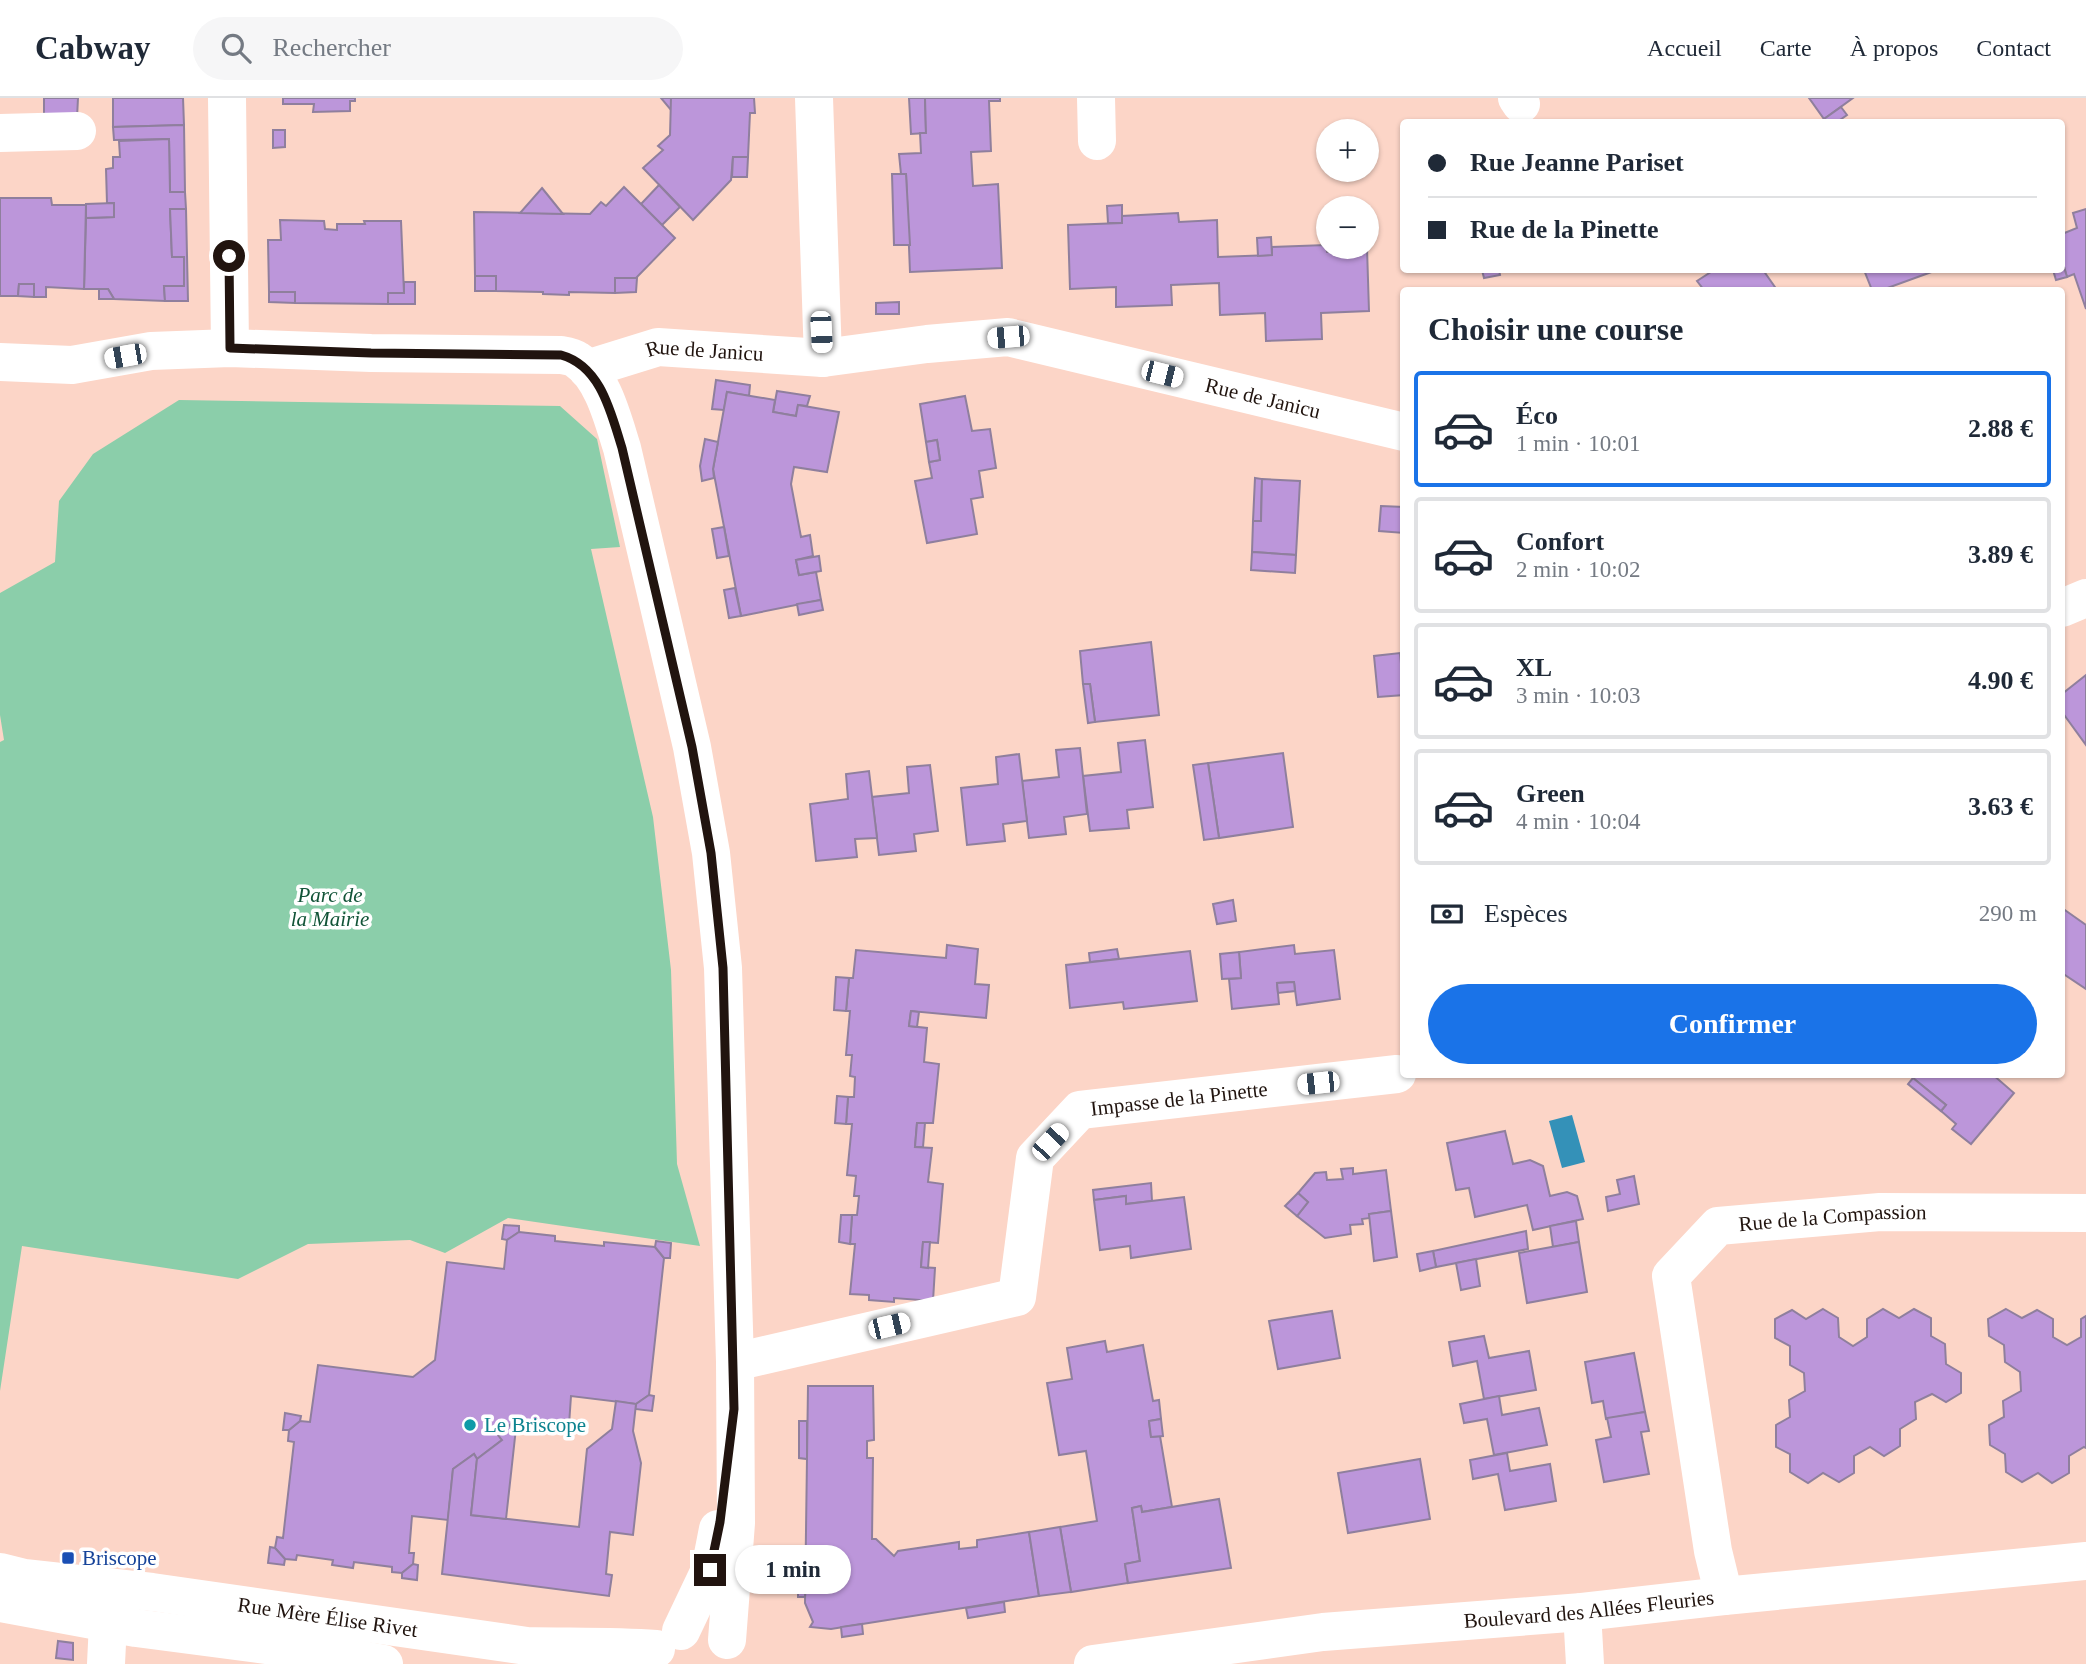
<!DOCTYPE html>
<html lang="fr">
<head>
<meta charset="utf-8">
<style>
  :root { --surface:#fff; --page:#f6f6f7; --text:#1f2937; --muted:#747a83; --line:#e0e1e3; --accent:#1a73e8 }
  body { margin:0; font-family:Georgia,serif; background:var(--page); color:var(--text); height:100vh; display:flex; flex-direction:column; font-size:26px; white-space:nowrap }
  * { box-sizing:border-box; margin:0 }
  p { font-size:23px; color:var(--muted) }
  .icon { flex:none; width:38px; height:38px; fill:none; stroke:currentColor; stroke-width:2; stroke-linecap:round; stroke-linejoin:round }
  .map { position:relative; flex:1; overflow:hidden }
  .panel { position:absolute; left:1400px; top:189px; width:665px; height:791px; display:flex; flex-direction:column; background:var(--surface); border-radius:7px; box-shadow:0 2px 5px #0004 }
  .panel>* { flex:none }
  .banner { position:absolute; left:1400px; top:21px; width:665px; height:154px; border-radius:7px; box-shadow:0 2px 5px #0004; display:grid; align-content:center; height:154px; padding:0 28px; background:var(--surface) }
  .tools { position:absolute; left:1316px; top:21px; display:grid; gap:14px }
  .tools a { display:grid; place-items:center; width:63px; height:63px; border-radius:50%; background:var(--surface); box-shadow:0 2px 5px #0004; font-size:35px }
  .end { position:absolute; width:32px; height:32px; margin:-16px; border:9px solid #21140f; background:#fff; box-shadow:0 0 0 4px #fff }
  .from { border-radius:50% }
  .bubble { position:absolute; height:49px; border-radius:24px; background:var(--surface); box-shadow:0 2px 5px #0004; font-size:23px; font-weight:600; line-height:49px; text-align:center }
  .car { position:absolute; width:21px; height:42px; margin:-21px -10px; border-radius:9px; box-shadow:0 0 5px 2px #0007; background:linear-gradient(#fff 24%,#345 0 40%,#fff 0 76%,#345 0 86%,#fff 0) }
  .banner b { display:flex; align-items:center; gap:24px; height:66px; font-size:26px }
  .banner b+b { border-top:2px solid var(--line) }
  .banner i { width:18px; height:18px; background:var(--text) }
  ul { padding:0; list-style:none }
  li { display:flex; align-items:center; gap:21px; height:116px; margin:0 14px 10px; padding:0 14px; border:4px solid var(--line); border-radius:7px }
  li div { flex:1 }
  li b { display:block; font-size:26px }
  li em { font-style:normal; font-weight:600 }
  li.current { border-color:var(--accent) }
  li>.icon { width:63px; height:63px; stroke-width:1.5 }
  h2 { padding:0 28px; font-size:32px; line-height:84px }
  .pay { display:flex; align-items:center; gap:18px; height:77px; padding:0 28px; font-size:26px }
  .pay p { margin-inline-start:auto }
  .primary-button { display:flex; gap:14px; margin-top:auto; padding:14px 28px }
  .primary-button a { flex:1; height:80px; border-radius:42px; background:var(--accent); color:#fff; font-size:28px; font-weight:600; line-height:80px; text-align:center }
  header { display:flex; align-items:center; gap:42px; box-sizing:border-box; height:98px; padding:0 35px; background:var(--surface); border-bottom:2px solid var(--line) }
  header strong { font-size:33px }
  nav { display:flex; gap:38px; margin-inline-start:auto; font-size:24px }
  .search { width:490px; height:63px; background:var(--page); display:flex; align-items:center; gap:18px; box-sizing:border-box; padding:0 24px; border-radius:38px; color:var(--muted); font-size:26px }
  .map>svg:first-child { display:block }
  .green { fill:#8bceaa }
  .water { fill:#3491b8 }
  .building { fill:#bc96da; stroke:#8f7f9d; stroke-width:2 }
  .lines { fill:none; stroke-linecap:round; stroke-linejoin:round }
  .minor { stroke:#fff; stroke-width:38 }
  .route { stroke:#21140f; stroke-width:9 }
  .culture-dot { fill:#0f9aa8; stroke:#fff; stroke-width:2.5 }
  .transit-dot { fill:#1a4fb4; stroke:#fff; stroke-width:2.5 }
  .labels { text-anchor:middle; stroke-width:7; stroke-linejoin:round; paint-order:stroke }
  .street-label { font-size:21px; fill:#21140f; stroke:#fff }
  .park-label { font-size:21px; font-style:italic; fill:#125438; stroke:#fff }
  .culture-label { font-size:21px; fill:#0d838f; stroke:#fff; text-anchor:start }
  .transit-label { font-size:21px; fill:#164399; stroke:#fff; text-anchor:start }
</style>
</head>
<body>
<header>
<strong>Cabway</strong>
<div class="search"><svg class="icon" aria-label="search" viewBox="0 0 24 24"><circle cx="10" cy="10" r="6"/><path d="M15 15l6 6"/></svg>Rechercher</div>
<nav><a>Accueil</a><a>Carte</a><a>À propos</a><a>Contact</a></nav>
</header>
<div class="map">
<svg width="2086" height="1566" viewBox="0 0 2086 1566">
  <rect width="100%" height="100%" fill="#fcd5c7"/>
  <polygon class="green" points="179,302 560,308 597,341 620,449 591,451 653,719 671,872 677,1066 700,1148 508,1120 445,1155 410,1142 308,1146 238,1181 22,1148 0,1293 0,644 4,642 0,617 0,495 55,464 59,403 93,356"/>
  <polygon class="water" points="1572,1017 1585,1064 1562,1070 1549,1023"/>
  <g class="building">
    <polygon points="44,0 78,0 77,20 44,20"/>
    <polygon points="113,0 183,0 184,27 113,29"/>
    <polygon points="283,0 355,0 355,3 350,3 350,13 313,14 314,6 283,6"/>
    <polygon points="661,0 671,0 671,12"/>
    <polygon points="671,0 754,0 755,15 750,15 748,59 733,59 731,82 693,122 643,70 663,52 658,48 670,37"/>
    <polygon points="909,0 925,0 926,35 911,36"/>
    <polygon points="925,0 1000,0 1000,3 989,3 991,53 971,54 973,88 998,86 1002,170 910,174 906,76 901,76 899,56 921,55 920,35 926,35"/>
    <polygon points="1809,0 1853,0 1824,21"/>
    <polygon points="1841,9 1847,17 1837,24 1826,24 1824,21"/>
    <polygon points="184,27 185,94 170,94 169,41 114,42 113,29"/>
    <polygon points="273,32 285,32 285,49 273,50"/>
    <polygon points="169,41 170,94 185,94 186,111 170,111 172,159 184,159 184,188 164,188 165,203 114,201 108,191 84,191 86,120 114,119 114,105 107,105 106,71 113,70 113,59 120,59 119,43"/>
    <polygon points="733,59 748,59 747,79 732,79"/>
    <polygon points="892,76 906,76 910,147 894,147"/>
    <polygon points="659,87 680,109 662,127 641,106"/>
    <polygon points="624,89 675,140 636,180 615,180 615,195 569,194 569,197 543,196 543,194 496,193 496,178 475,178 474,114 590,116 601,104 606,108"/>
    <polygon points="542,90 563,116 520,115"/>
    <polygon points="0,100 51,100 52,107 86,107 84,191 46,189 46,199 34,199 34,186 19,186 18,198 0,198"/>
    <polygon points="114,105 114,119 86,120 86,106"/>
    <polygon points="1122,107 1122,125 1108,125 1107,108"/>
    <polygon points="170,111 186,111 188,203 165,203 164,188 184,188 184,159 172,159"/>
    <polygon points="2086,111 2086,211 2074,176 2067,179 2062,162 2062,136 2077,130 2073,115"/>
    <polygon points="1178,115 1179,124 1217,122 1218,159 1272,157 1272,149 1326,147 1327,154 1367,150 1369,213 1321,215 1322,241 1266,243 1265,215 1220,217 1219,185 1171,187 1172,207 1116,209 1116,189 1070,191 1068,127 1122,125 1122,118"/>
    <polygon points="280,122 324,123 325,131 337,132 337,126 365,126 364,123 401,123 404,195 388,195 388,206 295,205 295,194 269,194 268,142 281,142"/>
    <polygon points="1271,139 1272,157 1258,158 1257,140"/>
    <polygon points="2062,162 2067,179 2056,182 2053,172 2062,172"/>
    <polygon points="1482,172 1499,172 1500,177 1484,180"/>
    <polygon points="1714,172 1763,172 1777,192 1704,192 1697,183"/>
    <polygon points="1864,172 1937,172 1882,192 1872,192"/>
    <rect x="475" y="178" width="21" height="15"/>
    <polygon points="615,180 637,180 636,194 615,195"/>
    <polygon points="404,184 415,184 415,206 388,206 388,195 404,195"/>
    <polygon points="19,186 34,186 34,199 18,198"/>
    <polygon points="99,191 108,191 114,201 99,201"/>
    <polygon points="269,194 295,194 295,205 269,204"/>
    <polygon points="899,204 899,216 876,216 876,205"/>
    <polygon points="716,282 750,287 749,298 727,294 724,312 712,311"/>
    <polygon points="777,293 810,298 807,308 798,307 796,318 773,314"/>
    <polygon points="727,294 775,302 773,314 796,318 798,307 839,314 827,374 794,369 791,386 801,439 810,437 813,458 796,462 799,477 816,474 821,502 741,518 713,371"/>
    <polygon points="965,298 972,333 990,331 996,370 979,373 983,399 971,401 977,436 927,445 915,383 932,380 929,364 940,362 937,342 926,344 920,306"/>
    <polygon points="705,341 718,344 713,371 714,380 702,383 700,368"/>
    <polygon points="937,342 940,362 929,364 926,344"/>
    <polygon points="1255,380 1262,381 1261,423 1253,423"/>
    <polygon points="1262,381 1300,383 1296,457 1252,454 1253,423 1261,423"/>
    <polygon points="1381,408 1404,409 1404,435 1379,433"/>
    <polygon points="724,429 729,458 717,460 712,431"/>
    <polygon points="1252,454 1296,457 1295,475 1251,472"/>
    <polygon points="819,458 821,473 799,477 796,462"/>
    <polygon points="735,490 741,518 729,520 724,492"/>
    <polygon points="821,502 823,512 799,517 797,506"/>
    <polygon points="1151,544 1159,617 1095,624 1090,586 1083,586 1080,553"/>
    <polygon points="1400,555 1404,597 1378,599 1374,558"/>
    <polygon points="2086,577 2086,647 2062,614 2062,596"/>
    <polygon points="1083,586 1090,586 1095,624 1088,625"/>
    <polygon points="1145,642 1153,709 1127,712 1129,730 1090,733 1083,678 1121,674 1118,645"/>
    <polygon points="1080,650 1087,716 1064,719 1066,736 1029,740 1022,683 1059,679 1056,652"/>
    <polygon points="1283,655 1293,729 1219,740 1208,665"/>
    <polygon points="1019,656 1027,723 1003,726 1005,743 967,747 961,690 998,686 996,659"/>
    <polygon points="1208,665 1219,740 1204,742 1193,667"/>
    <polygon points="930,667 938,733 914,736 916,753 879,757 872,699 909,695 907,669"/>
    <polygon points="869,673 877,740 855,741 857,759 816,763 810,706 848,701 846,676"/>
    <polygon points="1233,802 1236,823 1217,826 1213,806"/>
    <polygon points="2062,810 2086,827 2086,891 2062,875"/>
    <polygon points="947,847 978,851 975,886 989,887 986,920 911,913 909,928 927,930 924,964 939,966 933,1025 917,1025 915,1049 932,1050 928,1084 943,1086 938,1145 923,1144 921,1169 935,1170 933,1203 894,1200 894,1204 869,1202 869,1197 850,1196 855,1146 850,1146 852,1117 857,1117 859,1098 854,1098 856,1078 847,1077 852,1026 846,1026 848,999 854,999 855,979 850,978 852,957 846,957 850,913 846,913 849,880 853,880 856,852 946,860"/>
    <polygon points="1294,847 1295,856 1334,852 1340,901 1297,907 1294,884 1277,885 1279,906 1232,911 1229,881 1241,880 1239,854"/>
    <polygon points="1117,851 1119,861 1090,864 1089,855"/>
    <polygon points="1190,853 1197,903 1124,911 1123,904 1070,910 1066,867"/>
    <polygon points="1239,854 1241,880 1222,881 1220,856"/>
    <polygon points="836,879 849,880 846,913 834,912"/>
    <polygon points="1294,884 1295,893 1278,895 1277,885"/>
    <polygon points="911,913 919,914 917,929 909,928"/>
    <polygon points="1916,976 1992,976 2014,995 1971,1046 1952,1031 1956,1026 1941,1013 1946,1007 1913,980"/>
    <polygon points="1913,980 1946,1007 1941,1013 1908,986"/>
    <polygon points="837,998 848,999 846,1026 835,1025"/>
    <polygon points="917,1025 925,1025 923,1049 915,1049"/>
    <polygon points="1505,1033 1513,1066 1530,1062 1543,1068 1550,1098 1567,1094 1577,1098 1583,1121 1533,1132 1527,1107 1475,1119 1469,1090 1456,1092 1447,1045"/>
    <polygon points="1353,1070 1353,1076 1386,1072 1391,1113 1369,1116 1370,1120 1362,1121 1363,1126 1350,1127 1351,1136 1325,1140 1297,1118 1308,1104 1298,1095 1315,1075 1326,1074 1327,1082 1343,1081 1341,1071"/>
    <polygon points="1634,1078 1639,1106 1608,1113 1606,1099 1620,1096 1617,1082"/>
    <polygon points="1151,1085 1152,1103 1126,1106 1126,1098 1094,1102 1093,1092"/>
    <polygon points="1298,1095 1308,1104 1297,1118 1285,1108"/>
    <polygon points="1126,1098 1126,1106 1184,1099 1191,1151 1131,1160 1130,1148 1100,1152 1094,1102"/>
    <polygon points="1391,1113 1397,1159 1374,1163 1369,1116"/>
    <polygon points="841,1117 852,1117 850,1146 839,1144"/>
    <polygon points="1576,1123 1579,1144 1553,1149 1550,1128"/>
    <polygon points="504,1127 519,1128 519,1134 507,1142 502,1141"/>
    <polygon points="1526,1133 1528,1151 1436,1169 1433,1153"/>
    <polygon points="519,1134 555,1138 555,1143 604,1148 604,1144 655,1149 664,1160 649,1297 636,1306 571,1298 569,1327 517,1321 498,1337 502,1342 477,1361 474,1356 453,1371 448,1422 412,1418 409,1455 414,1455 413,1466 402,1475 392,1474 392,1469 354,1464 353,1470 332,1467 333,1462 297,1457 296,1462 285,1461 275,1450 277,1439 283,1440 294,1344 288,1343 289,1332 300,1323 310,1324 318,1267 413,1279 435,1262 447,1164 504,1171 507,1142"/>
    <polygon points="656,1143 671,1145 670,1160 664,1160 655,1149"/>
    <polygon points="923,1144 930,1144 928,1170 921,1169"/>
    <polygon points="1579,1144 1587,1194 1527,1205 1519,1155"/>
    <polygon points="1433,1153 1436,1169 1420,1173 1417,1156"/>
    <polygon points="1476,1161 1480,1188 1461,1192 1456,1165"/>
    <polygon points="1823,1211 1838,1220 1839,1239 1853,1248 1867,1239 1867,1221 1883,1211 1899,1220 1914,1211 1931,1220 1931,1238 1945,1246 1946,1266 1961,1275 1961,1295 1946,1304 1932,1296 1915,1304 1916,1321 1900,1331 1900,1348 1884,1358 1870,1349 1854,1358 1854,1375 1839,1384 1823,1375 1808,1385 1790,1374 1790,1356 1776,1349 1776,1327 1790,1319 1789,1302 1805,1293 1804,1275 1790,1267 1790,1248 1775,1240 1775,1221 1792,1212 1806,1221"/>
    <polygon points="2006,1211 2022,1220 2037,1212 2053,1221 2053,1239 2067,1247 2081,1239 2081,1221 2086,1218 2086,1350 2084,1349 2069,1358 2069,1375 2052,1385 2038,1375 2022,1384 2006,1374 2005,1356 1990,1347 1989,1327 2004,1319 2003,1303 2021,1293 2020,1274 2005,1264 2004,1247 1989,1238 1988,1221"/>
    <polygon points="1332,1213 1340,1260 1278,1271 1269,1223"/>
    <polygon points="1484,1238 1489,1260 1529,1253 1536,1292 1484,1301 1477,1263 1453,1268 1449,1244"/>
    <polygon points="1105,1243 1107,1254 1143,1247 1153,1303 1159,1302 1161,1321 1149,1323 1151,1339 1160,1338 1172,1409 1142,1414 1141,1408 1132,1410 1140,1463 1125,1466 1128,1485 1071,1494 1060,1429 1097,1423 1086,1353 1059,1357 1047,1285 1072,1281 1067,1250"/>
    <polygon points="1634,1255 1645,1314 1606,1321 1603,1303 1592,1305 1585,1264"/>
    <polygon points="808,1288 873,1288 874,1342 867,1343 867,1360 873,1360 872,1441 876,1441 894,1458 898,1453 959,1444 959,1451 977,1449 977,1442 1029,1434 1039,1498 831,1531 810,1529 813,1524 805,1505"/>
    <polygon points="649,1297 654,1298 652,1313 635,1311 636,1306"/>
    <polygon points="1499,1298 1502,1317 1539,1310 1547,1347 1494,1357 1487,1321 1464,1325 1460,1306"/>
    <polygon points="616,1303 636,1306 633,1333 641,1365 633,1437 610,1434 606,1476 612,1477 609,1498 442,1476 453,1371 474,1356 477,1361 471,1417 579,1429 587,1351 612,1331"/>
    <polygon points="1645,1314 1649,1333 1641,1334 1649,1376 1604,1384 1596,1342 1611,1339 1607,1320"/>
    <polygon points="285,1315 301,1318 300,1323 289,1332 283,1332"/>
    <polygon points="517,1321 506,1421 471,1417 477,1361 502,1342 498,1337"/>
    <polygon points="1161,1321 1163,1338 1151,1339 1149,1323"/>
    <polygon points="799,1323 807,1323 807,1361 799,1360"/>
    <polygon points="1507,1355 1510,1373 1550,1366 1556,1403 1505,1412 1498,1376 1473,1381 1470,1362"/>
    <polygon points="1420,1361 1430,1421 1348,1435 1338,1375"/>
    <polygon points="1219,1401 1231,1470 1128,1485 1125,1466 1140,1463 1132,1410 1141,1408 1142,1414"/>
    <polygon points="1060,1429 1071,1494 1039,1498 1029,1434"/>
    <polygon points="270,1449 275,1450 285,1461 284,1467 268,1465"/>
    <polygon points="413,1466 418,1467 417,1482 402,1480 402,1475"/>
    <polygon points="798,1478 806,1478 805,1499 798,1499"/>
    <polygon points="1004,1504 1005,1514 968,1520 966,1510"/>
    <polygon points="862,1526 863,1536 842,1539 841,1529"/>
    <polygon points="58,1543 73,1545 73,1562 56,1560"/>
  </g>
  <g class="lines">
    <g class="minor">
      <polyline points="227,0 230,250"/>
      <polyline points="814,0 823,260"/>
      <polyline points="1096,0 1097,43"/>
      <polyline points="1517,0 1521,6"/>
      <polyline points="0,35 77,33"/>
      <path d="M0,264L72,267L151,253L230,250L371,255L561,257C567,258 573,259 577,262C603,279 613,322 622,350L692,649L711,755L723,870L735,1264L736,1425L727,1542"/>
      <path id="s1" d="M587,271L658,249L823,260L927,246L1008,239L1404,334"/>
      <polyline points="2062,510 2086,500"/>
      <path id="s2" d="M735,1264L1017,1199L1035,1060L1080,1012L1397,976"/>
      <path id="s3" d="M0,1474L24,1480L152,1494L527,1548C570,1549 613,1548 656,1551"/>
      <path id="s4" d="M1724,1498L1713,1453L1671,1178L1718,1128L1880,1114L2086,1115"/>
      <polyline points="0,1505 136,1530 312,1553 384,1566"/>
      <polyline points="1582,1514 1585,1566"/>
      <polyline points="681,1533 710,1472 718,1431"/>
      <polyline points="106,1566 108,1525"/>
      <path id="s5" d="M1093,1566L1323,1534L1582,1514L1724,1498L2086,1463"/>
    </g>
  </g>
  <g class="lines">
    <path class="route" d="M229,158L230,250L371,255L561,257C601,268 611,315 622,350L692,649L711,755L723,870L734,1311L720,1424L710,1472"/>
  </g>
  <circle class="culture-dot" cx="470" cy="1327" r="7"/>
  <rect class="transit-dot" x="61" y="1453" width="14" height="14" rx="3.5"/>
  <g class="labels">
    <g class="street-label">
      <text dy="7" stroke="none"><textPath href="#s1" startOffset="121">Rue de Janicu</textPath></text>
      <text dy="7" stroke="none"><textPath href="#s1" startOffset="688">Rue de Janicu</textPath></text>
      <text dy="7" stroke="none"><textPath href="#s2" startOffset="595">Impasse de la Pinette</textPath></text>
      <text dy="7" stroke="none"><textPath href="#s4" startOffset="508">Rue de la Compassion</textPath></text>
      <text dy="7" stroke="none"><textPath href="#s5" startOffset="499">Boulevard des Allées Fleuries</textPath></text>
      <text dy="7" stroke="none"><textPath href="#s3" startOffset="331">Rue Mère Élise Rivet</textPath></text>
    </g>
    <g class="park-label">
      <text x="330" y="804">Parc de<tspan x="330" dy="24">la Mairie</tspan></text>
    </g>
    <g class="culture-label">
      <text x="484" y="1334">Le Briscope</text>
    </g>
    <g class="transit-label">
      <text x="82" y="1467">Briscope</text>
    </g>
  </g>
</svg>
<div class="tools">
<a>+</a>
<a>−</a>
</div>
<i class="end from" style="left:229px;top:158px"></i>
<i class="end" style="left:710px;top:1472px"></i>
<div class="bubble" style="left:735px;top:1447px;width:116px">1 min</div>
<i class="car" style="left:821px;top:234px;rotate:177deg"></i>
<i class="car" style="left:1008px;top:239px;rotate:265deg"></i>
<i class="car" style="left:125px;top:258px;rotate:260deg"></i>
<i class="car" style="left:1162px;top:276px;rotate:104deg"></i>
<i class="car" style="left:1318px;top:985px;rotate:264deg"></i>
<i class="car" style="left:1050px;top:1044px;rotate:43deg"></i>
<i class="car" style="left:889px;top:1228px;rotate:77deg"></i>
<div class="banner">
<b><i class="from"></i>Rue Jeanne Pariset</b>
<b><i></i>Rue de la Pinette</b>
</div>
<section class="panel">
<h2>Choisir une course</h2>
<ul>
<li class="current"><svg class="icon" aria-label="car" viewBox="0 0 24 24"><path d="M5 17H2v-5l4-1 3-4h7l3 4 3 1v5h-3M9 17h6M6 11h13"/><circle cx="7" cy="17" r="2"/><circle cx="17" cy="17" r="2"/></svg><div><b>Éco</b><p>1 min · 10:01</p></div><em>2.88 €</em></li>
<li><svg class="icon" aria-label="car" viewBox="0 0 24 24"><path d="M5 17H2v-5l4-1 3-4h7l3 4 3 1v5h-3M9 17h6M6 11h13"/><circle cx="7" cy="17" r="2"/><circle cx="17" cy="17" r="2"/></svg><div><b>Confort</b><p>2 min · 10:02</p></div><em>3.89 €</em></li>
<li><svg class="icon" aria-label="car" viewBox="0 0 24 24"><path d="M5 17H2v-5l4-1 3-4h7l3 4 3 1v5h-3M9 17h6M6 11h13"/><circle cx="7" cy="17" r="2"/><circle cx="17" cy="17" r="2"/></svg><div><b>XL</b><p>3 min · 10:03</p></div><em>4.90 €</em></li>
<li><svg class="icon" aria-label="car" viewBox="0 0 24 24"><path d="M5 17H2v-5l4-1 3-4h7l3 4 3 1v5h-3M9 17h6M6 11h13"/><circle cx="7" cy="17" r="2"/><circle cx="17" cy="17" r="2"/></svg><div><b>Green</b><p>4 min · 10:04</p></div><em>3.63 €</em></li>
</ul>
<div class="pay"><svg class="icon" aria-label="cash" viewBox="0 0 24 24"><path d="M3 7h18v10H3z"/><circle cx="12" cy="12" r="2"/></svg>Espèces<p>290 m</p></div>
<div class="primary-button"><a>Confirmer</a></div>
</section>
</div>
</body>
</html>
